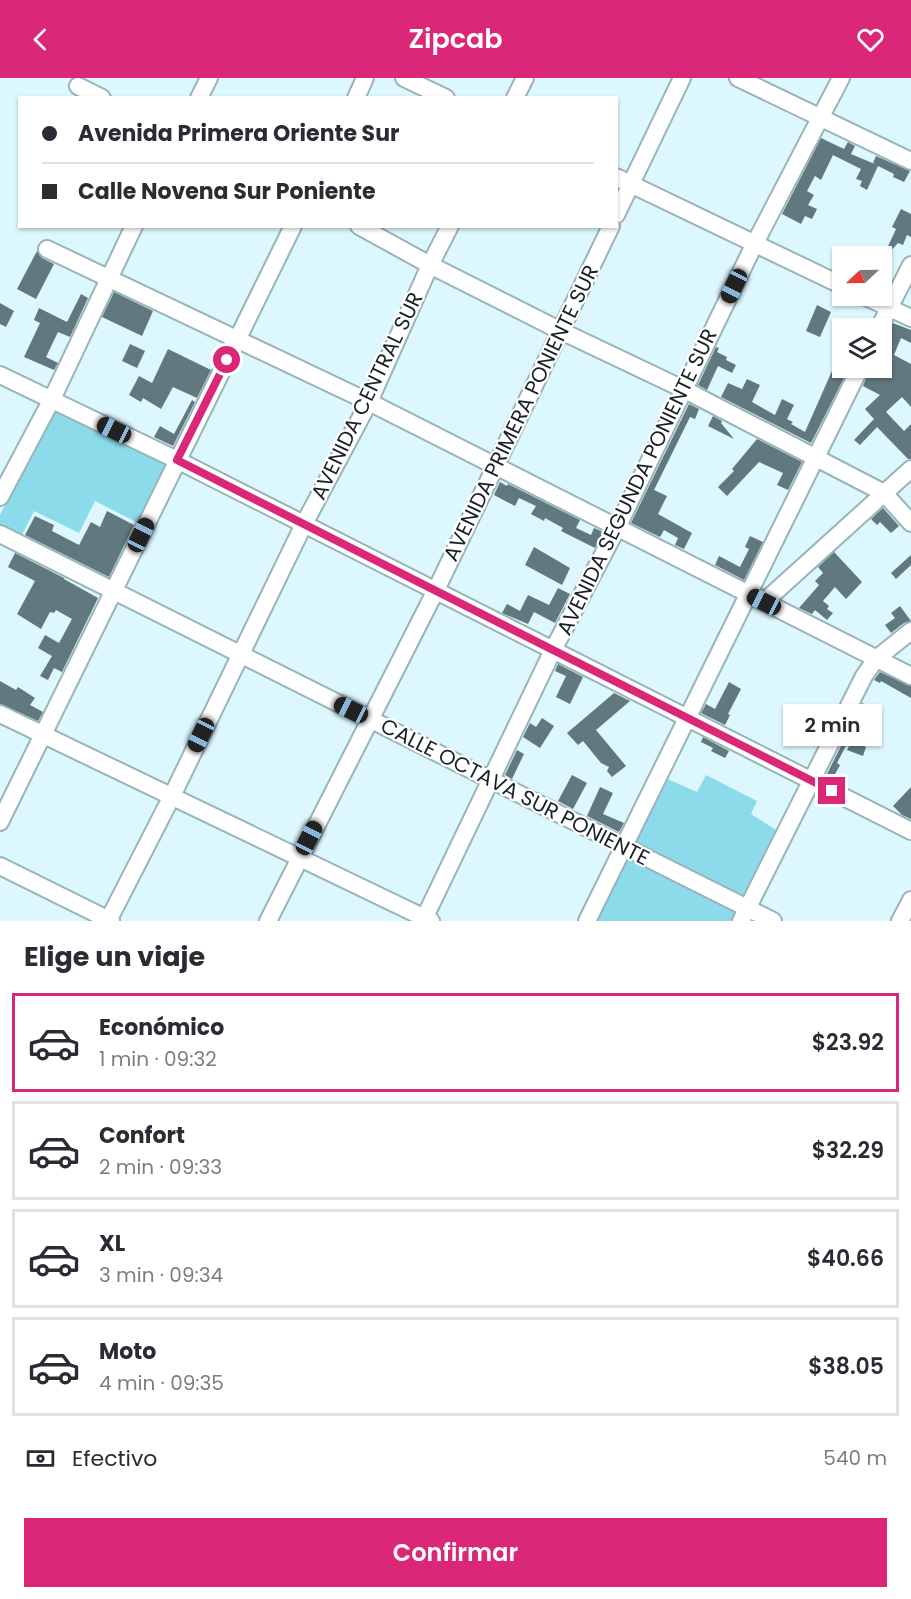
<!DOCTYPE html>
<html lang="es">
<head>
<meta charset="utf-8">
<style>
  :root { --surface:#fff; --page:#f7f7f7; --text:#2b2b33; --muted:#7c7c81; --line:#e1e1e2; --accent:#db2777 }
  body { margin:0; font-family:Poppins,sans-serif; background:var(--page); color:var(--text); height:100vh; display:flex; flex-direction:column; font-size:22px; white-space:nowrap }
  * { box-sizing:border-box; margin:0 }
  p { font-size:20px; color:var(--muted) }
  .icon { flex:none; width:33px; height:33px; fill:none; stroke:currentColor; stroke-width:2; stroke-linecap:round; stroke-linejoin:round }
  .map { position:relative; height:843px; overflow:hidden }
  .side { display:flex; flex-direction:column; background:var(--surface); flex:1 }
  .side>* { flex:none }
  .top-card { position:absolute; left:18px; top:18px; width:600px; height:132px; border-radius:0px; box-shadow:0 2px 4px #0004; display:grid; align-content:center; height:132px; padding:0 24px; background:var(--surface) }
  .needle { width:39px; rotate:248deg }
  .buttons { position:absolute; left:832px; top:168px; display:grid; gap:12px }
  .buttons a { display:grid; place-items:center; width:60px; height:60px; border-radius:0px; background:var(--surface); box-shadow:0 2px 4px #0004; font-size:30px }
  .end { position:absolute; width:27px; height:27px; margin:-14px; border:8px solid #db2777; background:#fff; box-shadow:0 0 0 3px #fff }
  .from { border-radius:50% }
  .bubble { position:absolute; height:42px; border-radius:0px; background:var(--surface); box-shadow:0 2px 4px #0004; font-size:20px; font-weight:600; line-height:42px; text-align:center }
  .car { position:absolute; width:18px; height:36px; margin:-18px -9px; border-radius:8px; box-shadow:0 0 4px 2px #0007; background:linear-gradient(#222 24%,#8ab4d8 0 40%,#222 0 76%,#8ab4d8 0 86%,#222 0) }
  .top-card b { display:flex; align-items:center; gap:21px; height:57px; font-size:22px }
  .top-card b+b { border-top:2px solid var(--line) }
  .top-card i { width:15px; height:15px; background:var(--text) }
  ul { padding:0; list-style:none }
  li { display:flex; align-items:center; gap:18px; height:99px; margin:0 12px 9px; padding:0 12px; border:3px solid var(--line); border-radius:0px }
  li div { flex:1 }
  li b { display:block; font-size:22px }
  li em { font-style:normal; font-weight:600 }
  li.current { border-color:var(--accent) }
  li>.icon { width:54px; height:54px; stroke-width:1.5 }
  h2 { padding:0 24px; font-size:27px; line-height:72px }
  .pay { display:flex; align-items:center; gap:15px; height:66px; padding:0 24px; font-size:22px }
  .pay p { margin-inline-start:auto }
  .primary-button { display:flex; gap:12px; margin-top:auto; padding:12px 24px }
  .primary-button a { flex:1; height:69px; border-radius:0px; background:var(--accent); color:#fff; font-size:24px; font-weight:600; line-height:69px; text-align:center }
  header { display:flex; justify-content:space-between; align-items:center; height:78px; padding:0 24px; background:var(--accent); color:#fff; font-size:27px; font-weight:600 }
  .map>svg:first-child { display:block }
  .green { fill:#8bdbeb }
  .building { fill:#60787e }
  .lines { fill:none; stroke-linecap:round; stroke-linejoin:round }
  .minor-casing { stroke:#99b3b9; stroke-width:20 }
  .minor { stroke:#fff; stroke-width:16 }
  .route { stroke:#db2777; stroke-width:8 }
  .labels { text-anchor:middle; stroke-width:4.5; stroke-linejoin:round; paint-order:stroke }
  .street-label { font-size:21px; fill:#182224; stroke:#fff }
</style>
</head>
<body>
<header><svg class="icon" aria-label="back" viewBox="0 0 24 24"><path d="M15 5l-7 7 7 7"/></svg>Zipcab<svg class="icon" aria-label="heart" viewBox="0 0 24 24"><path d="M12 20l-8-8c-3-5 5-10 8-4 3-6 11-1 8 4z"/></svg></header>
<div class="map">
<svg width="911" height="843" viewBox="0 0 911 843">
  <rect width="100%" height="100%" fill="#dcf8fe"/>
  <g class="green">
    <polygon points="53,329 167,385 138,445 95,423 79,455 34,433 20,461 0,451 0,437"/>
    <polygon points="706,697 757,723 751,736 781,755 749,820 635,764 665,700 697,714"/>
    <polygon points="626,779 738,833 733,843 596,843"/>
  </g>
  <g class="building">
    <polygon points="821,60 844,71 848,64 855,68 851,76 877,87 873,85 876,78 910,93 904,104 893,99 894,96 878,88 867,112 860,108 862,103 856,101 861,91 833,77 821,102 815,98 807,113 814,117 808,127 817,131 812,141 805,138 801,146 782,136"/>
    <polygon points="901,131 911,136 911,159 907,157 903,167 898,165 886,178 884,177 896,151 892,149"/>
    <polygon points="37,173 42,180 54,186 36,221 17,211"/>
    <polygon points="114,214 153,233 142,258 102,239"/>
    <polygon points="81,216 88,220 70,259 58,254 46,279 58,285 54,292 24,279 40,245 34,242 39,230 67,244"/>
    <polygon points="0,225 14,233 6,249 0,246"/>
    <polygon points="817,227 831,234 820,259 806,253"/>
    <polygon points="893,245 911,252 911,265 901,260 894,277 911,286 911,329 902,319 886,334 904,353 911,346 911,381 908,381 877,349 860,367 854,362 874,341 865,331 880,317 863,308 870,290 882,290 882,262"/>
    <polygon points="130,266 145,273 137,290 122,283"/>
    <polygon points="843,268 843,290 849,290 811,365 721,319 728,305 742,311 747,301 760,307 752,324 775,337 782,321 794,327 787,341 793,344 791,346 805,354"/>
    <polygon points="716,269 719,270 717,274 727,279 726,282 736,287 732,295 718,288 707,312 698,307"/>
    <polygon points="168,271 211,292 197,320 173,309 161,331 143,320 141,324 129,317 139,298 152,305"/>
    <polygon points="192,322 195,324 173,368 154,359 160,348 174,356"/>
    <polygon points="689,326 699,331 695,341 690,339 654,412 667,418 658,436 692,455 684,471 675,467 678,460 664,452 660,459 631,445"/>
    <polygon points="713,338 722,343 721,345 734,361 708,348"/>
    <polygon points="757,361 802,384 788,412 777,407 783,395 759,384 727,418 718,409 734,393 732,391"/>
    <polygon points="500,404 507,408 508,406 580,442 576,450 591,457 594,450 603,454 595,470 561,453 563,450 545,440 544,443 531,436 536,428 519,420 515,428 494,417"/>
    <polygon points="883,430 899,448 891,455 880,444 877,447 871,441"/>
    <polygon points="107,433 134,447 109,499 25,457 35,438 54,447 52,453 79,467 91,444 100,449"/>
    <polygon points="750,458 763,464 744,502 715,487 719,478 740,489 749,471 745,469"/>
    <polygon points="534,469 570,490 562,507 525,487"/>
    <polygon points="834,474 862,504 846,521 835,509 823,523 829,528 827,531 833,535 827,542 815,532 812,536 799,530 819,507 815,503 823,495 818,489"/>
    <polygon points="15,475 64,500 64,501 98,520 62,594 54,590 48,602 40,598 52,578 38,570 45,557 59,565 72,541 56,532 54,535 50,534 41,551 17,536 35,503 8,489"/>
    <polygon points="911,477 911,487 896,501 891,495"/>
    <polygon points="558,510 570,516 555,545 534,534 528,546 502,535 507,526 520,533 528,517 549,527"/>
    <polygon points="900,528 911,543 904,545 891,555 885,547 895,540 891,535"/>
    <polygon points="558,586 583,599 570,626 556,619 566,598 555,593"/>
    <polygon points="880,594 911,608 911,620 881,603 880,605 874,602"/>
    <polygon points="0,603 16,612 18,609 35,620 30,627 43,634 38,643 0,626"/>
    <polygon points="729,604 741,611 728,636 730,637 725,647 701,635 706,626 715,631"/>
    <polygon points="614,615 630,623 596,652 626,688 612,699 607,693 609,689 601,685 583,663 578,667 567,655"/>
    <polygon points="862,625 880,634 875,644 872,642 859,666 866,669 863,678 847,672 864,639 857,635"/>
    <polygon points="542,640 554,648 540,670 523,659 530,645 536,649"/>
    <polygon points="703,659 729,673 725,680 711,673 713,670 701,664"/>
    <polygon points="844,662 848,664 837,685 840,687 832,702 826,698"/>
    <polygon points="517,672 524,676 512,701 505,697"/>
    <polygon points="572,697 587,705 573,731 558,723"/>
    <polygon points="600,709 613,715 603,736 624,745 619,754 587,738"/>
    <polygon points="911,709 911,741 902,737 893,728"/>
  </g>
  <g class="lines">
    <g class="minor-casing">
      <g id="minor">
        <polyline points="404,0 446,20"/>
        <polyline points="738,0 911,83"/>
        <polyline points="78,8 102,20"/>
        <polyline points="199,20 209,0"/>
        <polyline points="356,20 365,0"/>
        <polyline points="515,20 525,0"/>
        <polyline points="616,99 843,208"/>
        <polyline points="616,137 682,0"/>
        <polyline points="359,148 430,187 559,252 683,311 884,415 911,445"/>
        <polyline points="47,171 369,324 911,598"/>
        <polyline points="864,218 911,240"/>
        <polyline points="879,250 911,187"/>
        <polyline points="0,297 177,382 911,753"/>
        <polyline points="0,419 52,321 134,148"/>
        <polyline points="0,456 773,843"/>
        <polyline points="764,524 911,391"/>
        <polyline points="0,636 431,843"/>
        <polyline points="0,744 293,148"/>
        <polyline points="0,788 111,843"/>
        <polyline points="108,843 172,718 304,446 369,324 430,187 450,148"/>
        <polyline points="268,843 436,512 611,148"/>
        <polyline points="423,843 553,572 617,450 754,167 841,0"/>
        <polyline points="587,843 860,290"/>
        <polyline points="741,843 864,598 876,581 911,553"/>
        <polyline points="900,843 911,822"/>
      </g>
    </g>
    <use href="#minor" class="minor"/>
  </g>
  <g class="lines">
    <polyline class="route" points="227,282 177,382 832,713"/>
  </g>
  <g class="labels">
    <g class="street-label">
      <text transform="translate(367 318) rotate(-64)" y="7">AVENIDA CENTRAL SUR</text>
      <text transform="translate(521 335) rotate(-64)" y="7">AVENIDA PRIMERA PONIENTE SUR</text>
      <text transform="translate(637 404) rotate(-64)" y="7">AVENIDA SEGUNDA PONIENTE SUR</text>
      <text transform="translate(515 714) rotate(27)" y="7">CALLE OCTAVA SUR PONIENTE</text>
    </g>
  </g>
</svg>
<div class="buttons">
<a><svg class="needle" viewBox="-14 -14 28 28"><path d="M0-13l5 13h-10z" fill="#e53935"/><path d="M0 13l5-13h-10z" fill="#7c7c81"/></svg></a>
<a><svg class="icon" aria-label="layers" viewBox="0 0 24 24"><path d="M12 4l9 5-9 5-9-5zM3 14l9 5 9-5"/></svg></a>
</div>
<i class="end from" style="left:227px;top:282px"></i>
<i class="end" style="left:832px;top:713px"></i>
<div class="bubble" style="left:783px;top:626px;width:99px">2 min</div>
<i class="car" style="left:734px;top:208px;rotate:206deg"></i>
<i class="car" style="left:114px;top:352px;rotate:296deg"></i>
<i class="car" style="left:141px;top:457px;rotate:26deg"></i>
<i class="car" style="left:764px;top:524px;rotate:297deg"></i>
<i class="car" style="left:351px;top:632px;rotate:296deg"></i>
<i class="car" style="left:201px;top:657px;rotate:206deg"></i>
<i class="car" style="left:309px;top:760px;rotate:27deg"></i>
<div class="top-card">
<b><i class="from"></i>Avenida Primera Oriente Sur</b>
<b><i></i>Calle Novena Sur Poniente</b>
</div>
</div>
<section class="side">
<h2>Elige un viaje</h2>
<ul>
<li class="current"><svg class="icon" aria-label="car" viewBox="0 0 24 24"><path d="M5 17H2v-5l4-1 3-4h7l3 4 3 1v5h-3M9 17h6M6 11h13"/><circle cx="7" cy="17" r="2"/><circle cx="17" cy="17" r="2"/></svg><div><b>Económico</b><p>1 min · 09:32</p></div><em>$23.92</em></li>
<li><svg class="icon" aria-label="car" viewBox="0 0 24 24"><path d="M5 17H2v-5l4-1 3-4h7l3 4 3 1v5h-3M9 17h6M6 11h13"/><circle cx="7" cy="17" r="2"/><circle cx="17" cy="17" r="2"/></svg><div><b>Confort</b><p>2 min · 09:33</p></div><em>$32.29</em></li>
<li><svg class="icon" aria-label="car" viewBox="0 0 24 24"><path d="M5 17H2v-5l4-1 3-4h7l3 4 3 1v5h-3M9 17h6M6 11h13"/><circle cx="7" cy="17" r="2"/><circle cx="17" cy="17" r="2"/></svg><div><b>XL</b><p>3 min · 09:34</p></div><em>$40.66</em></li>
<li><svg class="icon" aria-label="car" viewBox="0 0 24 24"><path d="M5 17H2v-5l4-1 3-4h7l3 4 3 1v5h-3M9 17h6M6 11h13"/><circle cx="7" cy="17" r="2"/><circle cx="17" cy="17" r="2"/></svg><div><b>Moto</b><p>4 min · 09:35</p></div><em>$38.05</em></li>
</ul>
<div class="pay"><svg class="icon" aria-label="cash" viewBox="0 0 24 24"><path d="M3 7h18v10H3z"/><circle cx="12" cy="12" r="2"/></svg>Efectivo<p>540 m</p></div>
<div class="primary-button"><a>Confirmar</a></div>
</section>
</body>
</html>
